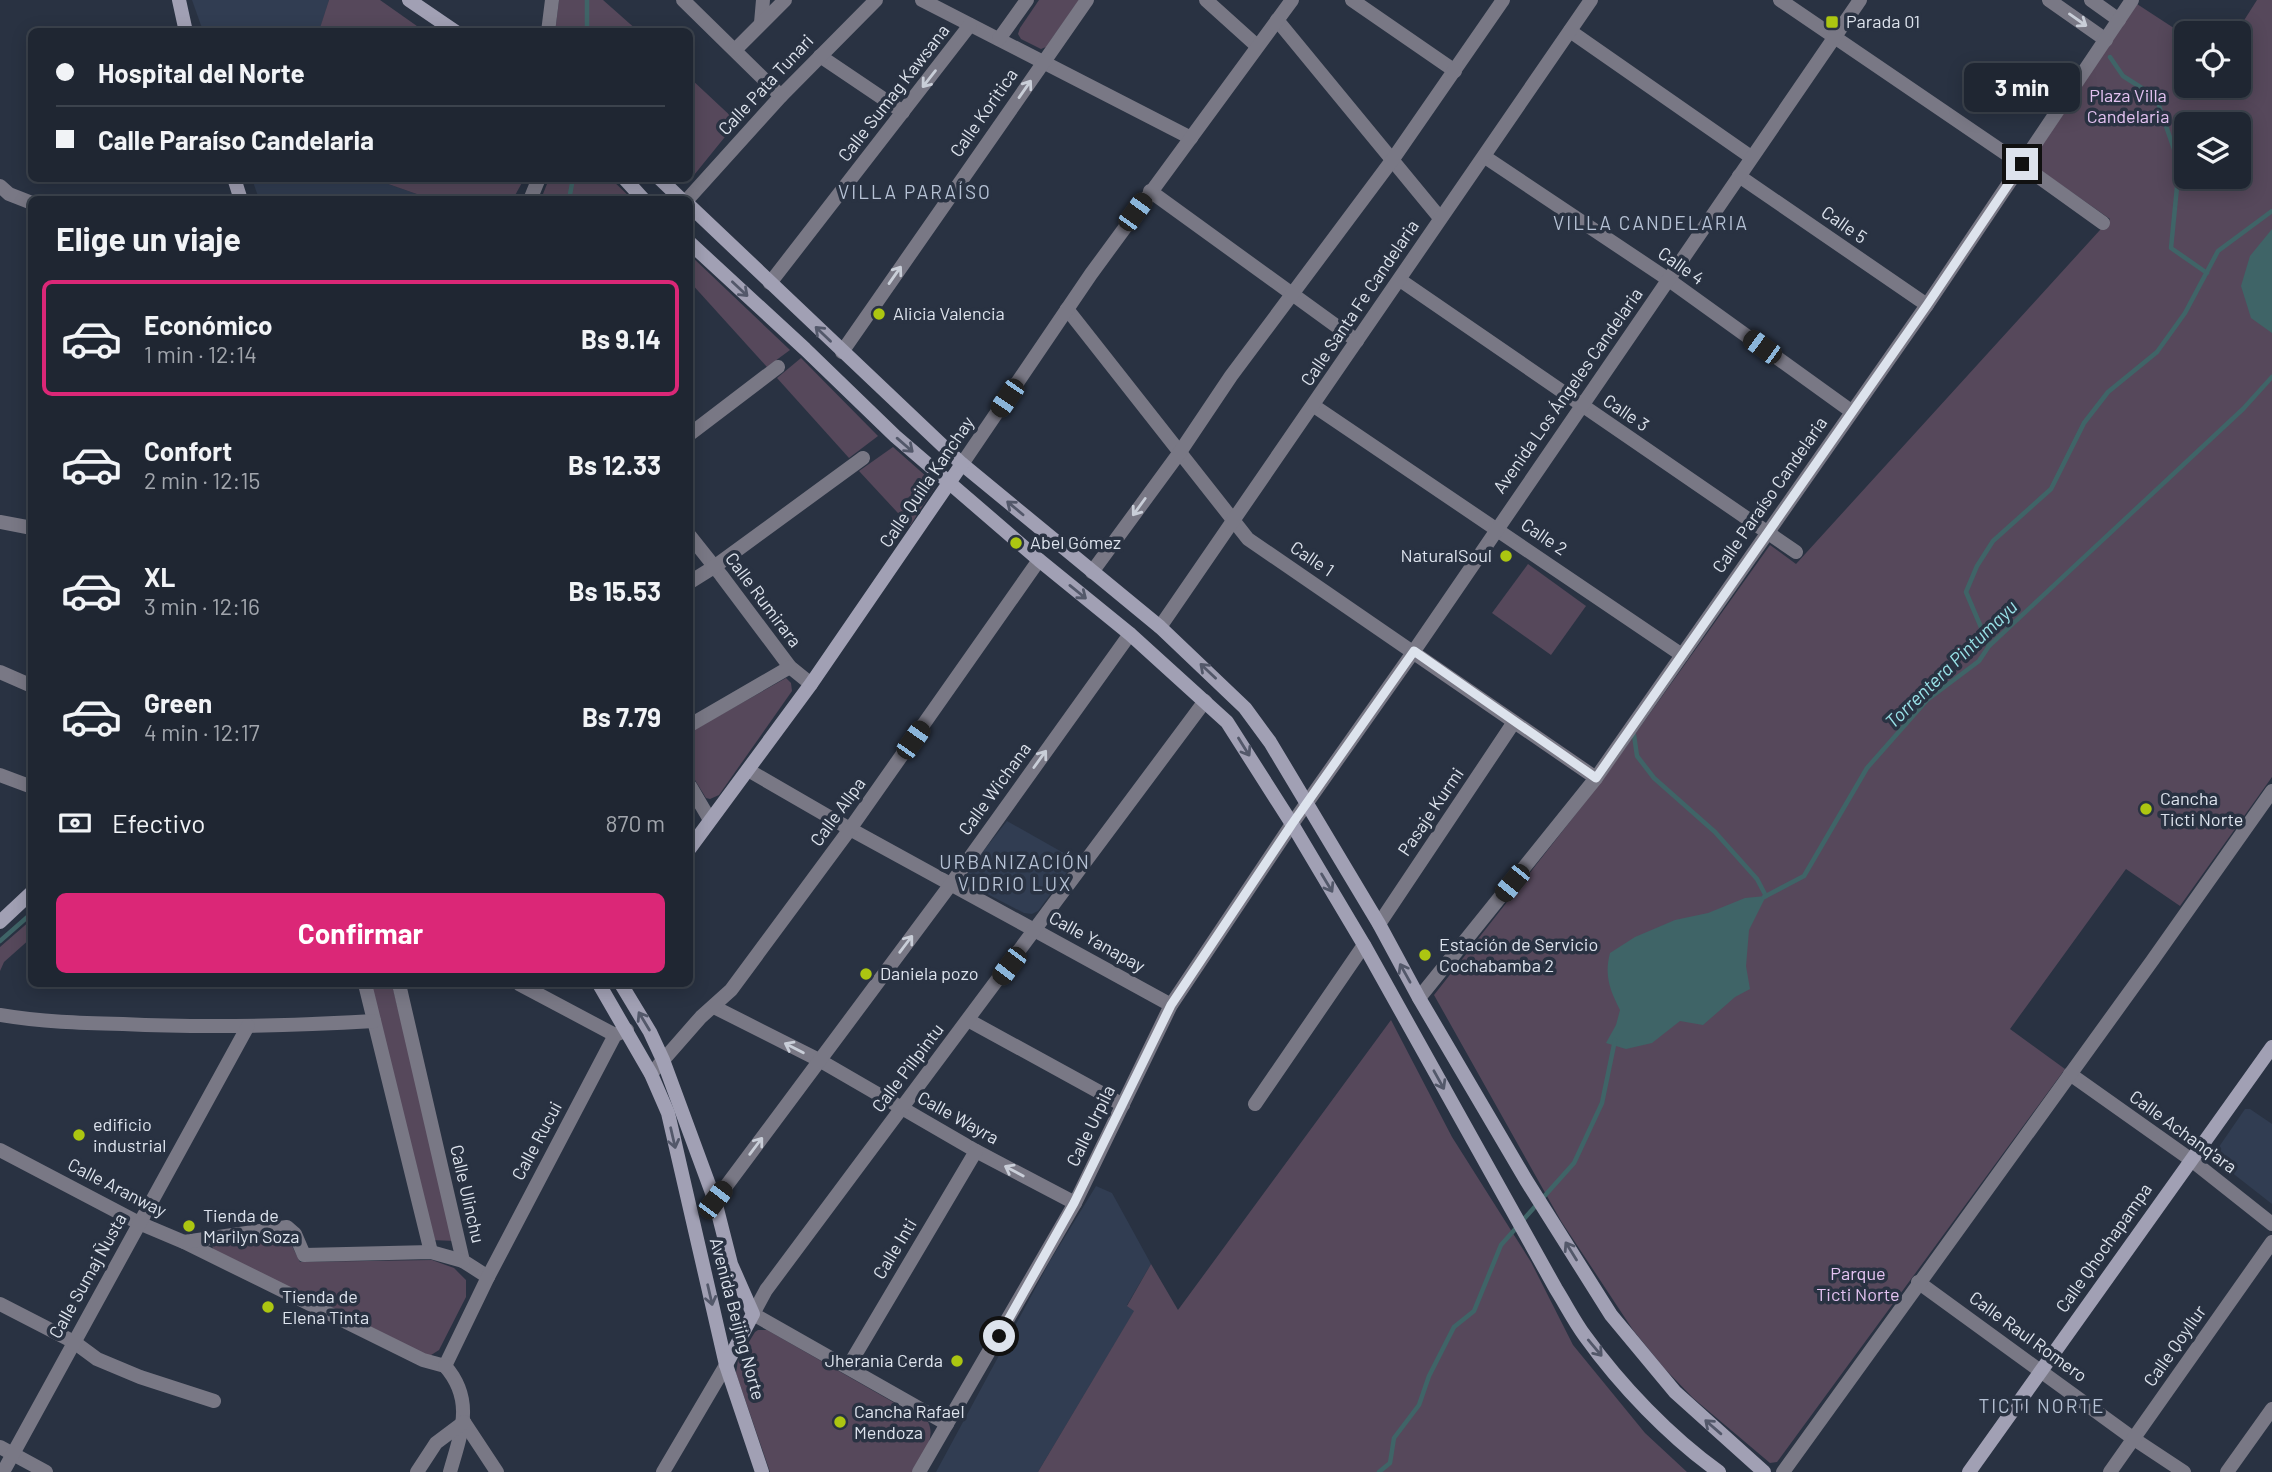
<!DOCTYPE html>
<html lang="es">
<head>
<meta charset="utf-8">
<style>
  :root { --surface:#1f2632; --page:#272e3a; --text:#f1f3f6; --muted:#a1a5ac; --line:#3c434d; --accent:#db2777 }
  body { margin:0; font-family:Barlow,sans-serif; background:var(--page); color:var(--text); height:100vh; display:flex; flex-direction:column; font-size:26px; white-space:nowrap }
  * { box-sizing:border-box; margin:0 }
  p { font-size:23px; color:var(--muted) }
  .icon { flex:none; width:38px; height:38px; fill:none; stroke:currentColor; stroke-width:2; stroke-linecap:round; stroke-linejoin:round }
  .map { position:relative; flex:1; overflow:hidden }
  .details { position:absolute; left:28px; top:196px; width:665px; height:791px; display:flex; flex-direction:column; background:var(--surface); border-radius:10px; box-shadow:0 4px 18px #0003,0 0 0 2px var(--line) }
  .details>* { flex:none }
  .guide { position:absolute; left:28px; top:28px; width:665px; height:154px; border-radius:10px; box-shadow:0 4px 18px #0003,0 0 0 2px var(--line); display:grid; align-content:center; height:154px; padding:0 28px; background:var(--surface) }
  .tools { position:absolute; left:2174px; top:21px; display:grid; gap:14px }
  .tools a { display:grid; place-items:center; width:77px; height:77px; border-radius:10px; background:var(--surface); box-shadow:0 4px 18px #0003,0 0 0 2px var(--line); font-size:35px }
  .end { position:absolute; width:32px; height:32px; margin:-16px; border:9px solid #dde3ed; background:#111; box-shadow:0 0 0 4px #111 }
  .from { border-radius:50% }
  .bubble { position:absolute; height:49px; border-radius:10px; background:var(--surface); box-shadow:0 4px 18px #0003,0 0 0 2px var(--line); font-size:23px; font-weight:700; line-height:49px; text-align:center }
  .car { position:absolute; width:21px; height:42px; margin:-21px -10px; border-radius:9px; box-shadow:0 0 5px 2px #0007; background:linear-gradient(#222 24%,#8ab4d8 0 40%,#222 0 76%,#8ab4d8 0 86%,#222 0) }
  .guide b { display:flex; align-items:center; gap:24px; height:66px; font-size:26px }
  .guide b+b { border-top:2px solid var(--line) }
  .guide i { width:18px; height:18px; background:var(--text) }
  ul { padding:0; list-style:none }
  li { display:flex; align-items:center; gap:21px; height:116px; margin:0 14px 10px; padding:0 14px; border:4px solid transparent; border-radius:10px }
  li div { flex:1 }
  li b { display:block; font-size:26px }
  li em { font-style:normal; font-weight:700 }
  li.active { border-color:var(--accent) }
  li>.icon { width:63px; height:63px; stroke-width:1.5 }
  h2 { padding:0 28px; font-size:32px; line-height:84px }
  .pay { display:flex; align-items:center; gap:18px; height:77px; padding:0 28px; font-size:26px }
  .pay p { margin-inline-start:auto }
  .cta { display:flex; gap:14px; margin-top:auto; padding:14px 28px }
  .cta a { flex:1; height:80px; border-radius:10px; background:var(--accent); color:#fff; font-size:28px; font-weight:700; line-height:80px; text-align:center }
  .map>svg:first-child { display:block }
  .built { fill:#313d52 }
  .green { fill:#56485b; fill-rule:evenodd }
  .water { fill:#3f6467 }
  .lines { fill:none; stroke-linecap:round; stroke-linejoin:round }
  .stream { stroke:#3f6467; stroke-width:4.5 }
  .street { stroke:#797885; stroke-width:14 }
  .secondary { stroke:#a1a0b4; stroke-width:14 }
  .oneway { stroke:#c9ced8 }
  .oneway2 { stroke:#53586a }
  .route { stroke:#dde3ed; stroke-width:9 }
  .poi-dot { fill:#acc611; stroke:#293242; stroke-width:2.5 }
  .labels { text-anchor:middle; stroke-width:7; stroke-linejoin:round; paint-order:stroke }
  .poi-label { font-size:18px; fill:#dde3ed; stroke:#293242; text-anchor:start }
  .street-label { font-size:18px; fill:#dde3ed; stroke:#293242 }
  .park-label { font-size:18px; fill:#e4c3f2; stroke:#293242 }
  .neighbourhood-label { font-size:19px; letter-spacing:2px; fill:#b5c1d4; stroke:#293242 }
  .water-label { font-size:19px; font-style:italic; fill:#99e2e8; stroke:#293242 }
</style>
</head>
<body>
<div class="map">
<svg width="2272" height="1472" viewBox="0 0 2272 1472">
  <rect width="100%" height="100%" fill="#293242"/>
  <g class="built">
    <polygon points="192,0 329,0 319,32 203,31"/>
    <polygon points="252,179 374,179 431,199 259,199"/>
    <polygon points="1007,821 1076,860 1038,911 1032,914 1024,913 970,885 965,880 966,873"/>
    <polygon points="2245,1109 2250,1109 2272,1124 2272,1204 2212,1157"/>
    <polygon points="1096,1186 1112,1193 1151,1264 1127,1305 1135,1310 1038,1472 936,1472 1050,1261"/>
  </g>
  <g class="green">
    <polygon points="329,0 380,0 424,31 319,31"/>
    <polygon points="559,0 603,0 638,31 555,32"/>
    <polygon points="1039,0 1079,0 1046,47 1041,49 1021,39 1018,34 1020,28"/>
    <path d="M2257,0H2272V777L2180,906L2126,869L2010,1029L2065,1069L1777,1462L1770,1463L1693,1398L1665,1369L1633,1330L1561,1221L1434,995L1601,782L1770,545L1796,564L2110,219L2030,163L2137,4L2186,36V86H2238V33H2236ZM2186,124H2238V177H2186Z"/>
    <polygon points="690,78 737,122 690,180 683,184 674,182 670,179 690,178"/>
    <polygon points="374,179 524,178 524,179 513,199 431,199"/>
    <polygon points="549,179 611,179 632,199 541,199"/>
    <polygon points="690,255 790,350 767,367 690,282"/>
    <polygon points="801,358 878,436 849,458 777,378"/>
    <polygon points="893,447 936,485 910,526 859,471"/>
    <polygon points="1528,564 1586,606 1551,655 1492,613"/>
    <polygon points="786,678 791,683 792,691 719,795 710,799 706,798 690,772 690,732"/>
    <polygon points="31,920 31,938 4,962 0,971 0,947"/>
    <polygon points="371,984 392,984 455,1241 431,1240"/>
    <polygon points="1391,1020 1452,1137 1531,1262 1573,1345 1645,1433 1687,1472 1038,1472 1134,1311 1127,1306 1151,1264 1178,1310"/>
    <polygon points="285,1232 300,1262 432,1260 454,1268 466,1280 466,1297 439,1350 428,1357 213,1250 212,1244"/>
    <path d="M758,1330H767L928,1422C937,1439 920,1458 912,1472H770L736,1373L738,1360L755,1332Z"/>
  </g>
  <g class="water">
    <polygon points="2272,229 2272,333 2251,318 2241,286 2250,256"/>
    <path d="M1766,896L1749,930L1746,966L1750,989L1735,997L1703,1025L1680,1021L1652,1043L1626,1049L1606,1043L1616,1025L1620,1010C1610,990 1604,976 1610,953L1635,937L1675,920L1708,913L1745,898Z"/>
  </g>
  <g class="lines">
    <g class="stream">
      <polyline points="587,0 587,32"/>
      <polyline points="2110,57 2123,76 2156,97 2175,152 2177,187 2171,248 2207,273"/>
      <polyline points="569,200 573,178"/>
      <polyline points="1989,646 1966,592 1977,566 1993,541 2051,489 2084,423 2108,392 2157,352 2185,313 2218,251 2272,211"/>
      <polyline points="1634,735 1637,756 1654,778 1715,832 1757,879 1766,896"/>
      <polyline points="1764,897 1804,876 1867,768 1927,700 1979,661 1989,646 2243,409 2272,377"/>
      <polyline points="0,941 32,913"/>
      <polyline points="1522,1221 1574,1163 1602,1103 1615,1040"/>
      <polyline points="1379,1472 1390,1463 1394,1438 1419,1405 1429,1376 1454,1327 1474,1311 1501,1245 1517,1227"/>
    </g>
    <g class="street">
      <polyline points="683,0 781,96"/>
      <polyline points="922,0 1191,138"/>
      <polyline points="1206,0 1257,46"/>
      <polyline points="1352,0 1455,71"/>
      <polyline points="1780,0 2015,160 2103,223"/>
      <polyline points="2049,0 2106,40"/>
      <polyline points="2091,0 2119,20"/>
      <polyline points="1277,20 1440,218"/>
      <polyline points="761,23 763,0"/>
      <polyline points="1570,31 1751,157"/>
      <polyline points="548,32 552,0"/>
      <polyline points="999,39 1027,0"/>
      <polyline points="735,50 785,0"/>
      <polyline points="820,56 903,112"/>
      <polyline points="1485,157 1669,280 1851,411"/>
      <polyline points="1739,176 1927,305"/>
      <polyline points="0,186 9,194 32,203"/>
      <polyline points="1150,191 1357,341"/>
      <polyline points="530,200 539,178"/>
      <polyline points="687,200 781,96 876,0"/>
      <polyline points="1400,280 1796,552"/>
      <polyline points="770,283 970,25"/>
      <polyline points="1067,309 1248,539 1596,778"/>
      <polyline points="842,352 1087,0"/>
      <polyline points="1314,406 1682,655"/>
      <polyline points="690,434 778,367"/>
      <polyline points="962,464 1091,274 1292,0"/>
      <polyline points="0,522 32,528"/>
      <polyline points="690,536 721,575 790,667 811,684"/>
      <polyline points="1092,572 1180,452 1231,376 1393,159 1503,0"/>
      <polyline points="690,582 714,567 863,458"/>
      <polyline points="1160,627 1591,0"/>
      <polyline points="0,672 32,686"/>
      <polyline points="690,725 790,667"/>
      <polyline points="748,770 850,829 1171,1005"/>
      <polyline points="0,775 32,787"/>
      <polyline points="690,786 710,820"/>
      <polyline points="1379,924 1514,722"/>
      <polyline points="365,984 431,1252"/>
      <polyline points="399,984 463,1261 488,1277"/>
      <polyline points="519,984 615,1035"/>
      <polyline points="1419,998 1596,778 1927,305 2132,0"/>
      <polyline points="714,1007 819,1060 976,1151 1075,1203"/>
      <path d="M0,1015C41,1022 81,1023 123,1024C207,1028 290,1026 374,1021"/>
      <polyline points="968,1020 1123,1105"/>
      <polyline points="651,1074 701,1017 731,990 850,829 1039,560"/>
      <polyline points="2070,1074 2190,1159 2272,1224"/>
      <polyline points="1255,1104 1364,945"/>
      <polyline points="0,1150 139,1223 184,1242 423,1360 445,1366"/>
      <polyline points="715,1201 951,884 1130,634"/>
      <polyline points="184,1242 287,1227 295,1234 304,1255 431,1252 463,1261"/>
      <polyline points="1918,1282 2134,1439 2184,1472"/>
      <polyline points="0,1304 74,1342 97,1359 140,1377 214,1401"/>
      <polyline points="445,1366 488,1277 615,1035 627,1030"/>
      <path d="M445,1366C475,1400 461,1433 450,1472"/>
      <polyline points="848,1367 976,1151"/>
      <polyline points="464,1422 497,1472"/>
      <polyline points="947,1424 753,1314 766,1290 1205,701"/>
      <polyline points="0,1447 46,1472"/>
      <polyline points="3,1472 248,1026"/>
      <polyline points="417,1472 436,1443 464,1422"/>
      <polyline points="663,1472 726,1365"/>
      <polyline points="919,1472 1075,1203 1171,1005 1292,824 1414,651 1860,0"/>
      <polyline points="1783,1472 2152,961 2272,791"/>
      <polyline points="2110,1472 2272,1242"/>
      <polyline points="2227,1472 2272,1409"/>
    </g>
    <g class="secondary">
      <polyline points="179,0 186,32"/>
      <polyline points="409,0 456,32"/>
      <polyline points="234,178 241,200"/>
      <polyline points="624,178 644,200"/>
      <polyline points="659,178 682,200"/>
      <polyline points="690,206 962,464 1160,627 1245,708 1270,742 1379,924 1419,998 1526,1180 1611,1315 1675,1392 1764,1472"/>
      <path d="M690,243L805,349L895,436L1039,560L1130,634L1227,722L1292,824L1364,945L1556,1289C1566,1305 1574,1321 1585,1336C1620,1385 1670,1437 1719,1472"/>
      <polyline points="690,848 811,684 962,464"/>
      <polyline points="0,922 32,892"/>
      <polyline points="599,984 651,1074 668,1113 726,1365 762,1472"/>
      <polyline points="621,984 650,1032 663,1060 715,1201 731,1264 753,1314 726,1365"/>
      <polyline points="1969,1472 2272,1047"/>
    </g>
  </g>
  <defs><path id="oneway-shaft" d="M-6 0H5M1.5-3L5.5 0L1.5 3" fill="none" stroke-width="1.6" stroke-linecap="round" stroke-linejoin="round" transform="scale(1.75)"/></defs>
  <g class="oneway">
    <use href="#oneway-shaft" transform="translate(2078 20) rotate(35)"/>
    <use href="#oneway-shaft" transform="translate(929 79) rotate(128)"/>
    <use href="#oneway-shaft" transform="translate(1025 89) rotate(-55)"/>
    <use href="#oneway-shaft" transform="translate(895 275) rotate(-55)"/>
    <use href="#oneway-shaft" transform="translate(1139 507) rotate(126)"/>
    <use href="#oneway-shaft" transform="translate(1040 759) rotate(-54)"/>
    <use href="#oneway-shaft" transform="translate(906 944) rotate(-53)"/>
    <use href="#oneway-shaft" transform="translate(794 1048) rotate(-153)"/>
    <use href="#oneway-shaft" transform="translate(756 1146) rotate(-53)"/>
    <use href="#oneway-shaft" transform="translate(1014 1171) rotate(-152)"/>
  </g>
  <g class="oneway2">
    <use href="#oneway-shaft" transform="translate(740 289) rotate(43)"/>
    <use href="#oneway-shaft" transform="translate(823 334) rotate(-136)"/>
    <use href="#oneway-shaft" transform="translate(905 445) rotate(41)"/>
    <use href="#oneway-shaft" transform="translate(1015 508) rotate(-140)"/>
    <use href="#oneway-shaft" transform="translate(1078 592) rotate(39)"/>
    <use href="#oneway-shaft" transform="translate(1208 671) rotate(-137)"/>
    <use href="#oneway-shaft" transform="translate(1244 747) rotate(58)"/>
    <use href="#oneway-shaft" transform="translate(1327 883) rotate(59)"/>
    <use href="#oneway-shaft" transform="translate(1405 973) rotate(-119)"/>
    <use href="#oneway-shaft" transform="translate(644 1021) rotate(-121)"/>
    <use href="#oneway-shaft" transform="translate(1439 1080) rotate(61)"/>
    <use href="#oneway-shaft" transform="translate(673 1138) rotate(77)"/>
    <use href="#oneway-shaft" transform="translate(1571 1251) rotate(-122)"/>
    <use href="#oneway-shaft" transform="translate(710 1295) rotate(77)"/>
    <use href="#oneway-shaft" transform="translate(1595 1348) rotate(50)"/>
    <use href="#oneway-shaft" transform="translate(1713 1427) rotate(-139)"/>
  </g>
  <g class="lines">
    <polyline class="route" points="999,1336 1074,1203 1171,1005 1292,824 1414,651 1596,778 1927,305 2022,164"/>
  </g>
  <g class="poi-dot">
    <rect x="1825" y="15" width="14" height="14" rx="3.5"/>
    <circle cx="879" cy="314" r="7"/>
    <circle cx="1016" cy="543" r="7"/>
    <circle cx="1506" cy="556" r="7"/>
    <circle cx="2146" cy="809" r="7"/>
    <circle cx="1425" cy="955" r="7"/>
    <circle cx="866" cy="974" r="7"/>
    <circle cx="79" cy="1135" r="7"/>
    <circle cx="189" cy="1226" r="7"/>
    <circle cx="268" cy="1307" r="7"/>
    <circle cx="957" cy="1361" r="7"/>
    <circle cx="840" cy="1422" r="7"/>
  </g>
  <g class="labels">
    <g class="poi-label">
      <text x="1846" y="28">Parada 01</text>
      <text x="893" y="320">Alicia Valencia</text>
      <text x="1030" y="549">Abel Gómez</text>
      <text x="1492" y="562" text-anchor="end">NaturalSoul</text>
      <text x="2160" y="805">Cancha<tspan x="2160" dy="21">Ticti Norte</tspan></text>
      <text x="1439" y="951">Estación de Servicio<tspan x="1439" dy="21">Cochabamba 2</tspan></text>
      <text x="880" y="980">Daniela pozo</text>
      <text x="93" y="1131">edificio<tspan x="93" dy="21">industrial</tspan></text>
      <text x="203" y="1222">Tienda de<tspan x="203" dy="21">Marilyn Soza</tspan></text>
      <text x="282" y="1303">Tienda de<tspan x="282" dy="21">Elena Tinta</tspan></text>
      <text x="943" y="1367" text-anchor="end">Jherania Cerda</text>
      <text x="854" y="1418">Cancha Rafael<tspan x="854" dy="21">Mendoza</tspan></text>
    </g>
    <g class="street-label">
      <text transform="translate(766 85) rotate(-47)" y="6">Calle Pata Tunari</text>
      <text transform="translate(894 93) rotate(-52)" y="6">Calle Sumag Kawsana</text>
      <text transform="translate(984 113) rotate(-55)" y="6">Calle Koritica</text>
      <text transform="translate(1844 225) rotate(35)" y="6">Calle 5</text>
      <text transform="translate(1681 266) rotate(35)" y="6">Calle 4</text>
      <text transform="translate(1360 303) rotate(-56)" y="6">Calle Santa Fe Candelaria</text>
      <text transform="translate(1568 391) rotate(-55)" y="6">Avenida Los Ángeles Candelaria</text>
      <text transform="translate(1626 413) rotate(34)" y="6">Calle 3</text>
      <text transform="translate(927 482) rotate(-56)" y="6">Calle Quilla Kanchay</text>
      <text transform="translate(1770 495) rotate(-55)" y="6">Calle Paraíso Candelaria</text>
      <text transform="translate(1544 537) rotate(34)" y="6">Calle 2</text>
      <text transform="translate(1312 559) rotate(34)" y="6">Calle 1</text>
      <text transform="translate(763 600) rotate(53)" y="6">Calle Rumirara</text>
      <text transform="translate(995 789) rotate(-54)" y="6">Calle Wichana</text>
      <text transform="translate(838 812) rotate(-54)" y="6">Calle Allpa</text>
      <text transform="translate(1431 812) rotate(-56)" y="6">Pasaje Kurmi</text>
      <text transform="translate(1097 942) rotate(29)" y="6">Calle Yanapay</text>
      <text transform="translate(908 1068) rotate(-53)" y="6">Calle Pillpintu</text>
      <text transform="translate(958 1118) rotate(29)" y="6">Calle Wayra</text>
      <text transform="translate(1091 1126) rotate(-64)" y="6">Calle Urpila</text>
      <text transform="translate(2183 1132) rotate(36)" y="6">Calle Achanq'ara</text>
      <text transform="translate(537 1141) rotate(-62)" y="6">Calle Rucui</text>
      <text transform="translate(117 1188) rotate(27)" y="6">Calle Aranway</text>
      <text transform="translate(467 1194) rotate(77)" y="6">Calle Ulinchu</text>
      <text transform="translate(2104 1248) rotate(-55)" y="6">Calle Qhochapampa</text>
      <text transform="translate(895 1249) rotate(-59)" y="6">Calle Inti</text>
      <text transform="translate(88 1276) rotate(-61)" y="6">Calle Sumaj Ñusta</text>
      <text transform="translate(737 1319) rotate(75)" y="6">Avenida Beijing Norte</text>
      <text transform="translate(2028 1337) rotate(36)" y="6">Calle Raul Romero</text>
      <text transform="translate(2175 1346) rotate(-55)" y="6">Calle Qoyllur</text>
    </g>
    <g class="park-label">
      <text x="2128" y="102">Plaza Villa<tspan x="2128" dy="21">Candelaria</tspan></text>
      <text x="1858" y="1280">Parque<tspan x="1858" dy="21">Ticti Norte</tspan></text>
    </g>
    <g class="neighbourhood-label">
      <text x="915" y="199">VILLA PARAÍSO</text>
      <text x="1651" y="230">VILLA CANDELARIA</text>
      <text x="1015" y="869">URBANIZACIÓN<tspan x="1015" dy="22">VIDRIO LUX</tspan></text>
      <text x="2042" y="1413">TICTI NORTE</text>
    </g>
    <g class="water-label">
      <text transform="translate(1951 664) rotate(-44)" y="7">Torrentera Pintumayu</text>
    </g>
  </g>
</svg>
<div class="tools">
<a><svg class="icon" aria-label="locate" viewBox="0 0 24 24"><circle cx="12" cy="12" r="6"/><path d="M12 2v4M12 18v4M2 12h4M18 12h4"/></svg></a>
<a><svg class="icon" aria-label="layers" viewBox="0 0 24 24"><path d="M12 4l9 5-9 5-9-5zM3 14l9 5 9-5"/></svg></a>
</div>
<i class="end from" style="left:999px;top:1336px"></i>
<i class="end" style="left:2022px;top:164px"></i>
<div class="bubble" style="left:1964px;top:63px;width:116px">3 min</div>
<i class="car" style="left:1135px;top:212px;rotate:36deg"></i>
<i class="car" style="left:1762px;top:347px;rotate:306deg"></i>
<i class="car" style="left:1007px;top:398px;rotate:214deg"></i>
<i class="car" style="left:913px;top:740px;rotate:35deg"></i>
<i class="car" style="left:1512px;top:883px;rotate:219deg"></i>
<i class="car" style="left:1009px;top:966px;rotate:217deg"></i>
<i class="car" style="left:715px;top:1200px;rotate:37deg"></i>
<div class="guide">
<b><i class="from"></i>Hospital del Norte</b>
<b><i></i>Calle Paraíso Candelaria</b>
</div>
<section class="details">
<h2>Elige un viaje</h2>
<ul>
<li class="active"><svg class="icon" aria-label="car" viewBox="0 0 24 24"><path d="M5 17H2v-5l4-1 3-4h7l3 4 3 1v5h-3M9 17h6M6 11h13"/><circle cx="7" cy="17" r="2"/><circle cx="17" cy="17" r="2"/></svg><div><b>Económico</b><p>1 min · 12:14</p></div><em>Bs 9.14</em></li>
<li><svg class="icon" aria-label="car" viewBox="0 0 24 24"><path d="M5 17H2v-5l4-1 3-4h7l3 4 3 1v5h-3M9 17h6M6 11h13"/><circle cx="7" cy="17" r="2"/><circle cx="17" cy="17" r="2"/></svg><div><b>Confort</b><p>2 min · 12:15</p></div><em>Bs 12.33</em></li>
<li><svg class="icon" aria-label="car" viewBox="0 0 24 24"><path d="M5 17H2v-5l4-1 3-4h7l3 4 3 1v5h-3M9 17h6M6 11h13"/><circle cx="7" cy="17" r="2"/><circle cx="17" cy="17" r="2"/></svg><div><b>XL</b><p>3 min · 12:16</p></div><em>Bs 15.53</em></li>
<li><svg class="icon" aria-label="car" viewBox="0 0 24 24"><path d="M5 17H2v-5l4-1 3-4h7l3 4 3 1v5h-3M9 17h6M6 11h13"/><circle cx="7" cy="17" r="2"/><circle cx="17" cy="17" r="2"/></svg><div><b>Green</b><p>4 min · 12:17</p></div><em>Bs 7.79</em></li>
</ul>
<div class="pay"><svg class="icon" aria-label="cash" viewBox="0 0 24 24"><path d="M3 7h18v10H3z"/><circle cx="12" cy="12" r="2"/></svg>Efectivo<p>870 m</p></div>
<div class="cta"><a>Confirmar</a></div>
</section>
</div>
</body>
</html>
